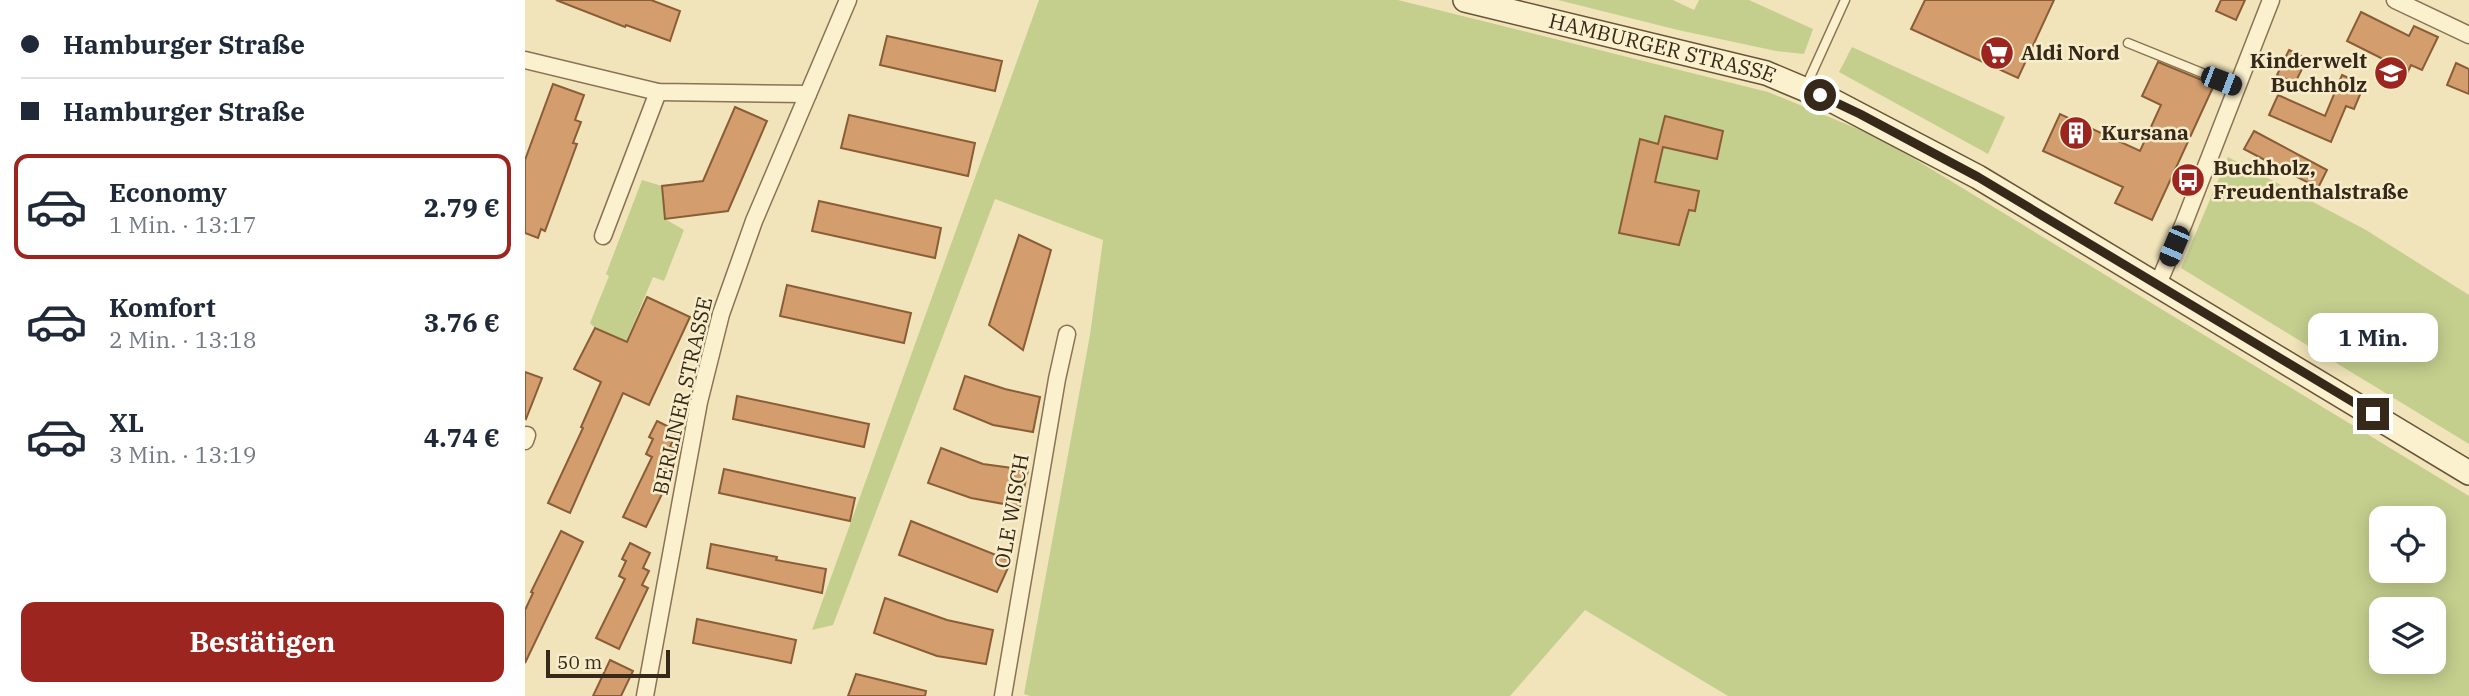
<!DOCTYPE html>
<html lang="de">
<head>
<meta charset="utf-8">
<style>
  :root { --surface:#fff; --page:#f6f6f7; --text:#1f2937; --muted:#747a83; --line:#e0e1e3; --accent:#9c251f }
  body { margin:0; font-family:"IBM Plex Serif",serif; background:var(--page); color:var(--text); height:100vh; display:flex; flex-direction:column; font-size:26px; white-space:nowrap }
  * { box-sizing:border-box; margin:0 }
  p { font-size:23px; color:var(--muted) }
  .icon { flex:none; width:38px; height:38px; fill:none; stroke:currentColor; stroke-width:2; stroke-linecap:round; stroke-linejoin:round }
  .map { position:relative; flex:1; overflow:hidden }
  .panel { display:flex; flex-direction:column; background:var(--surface); width:525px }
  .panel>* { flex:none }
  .guide { display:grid; align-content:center; height:154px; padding:0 21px; background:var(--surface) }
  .buttons { position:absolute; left:1844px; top:506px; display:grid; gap:14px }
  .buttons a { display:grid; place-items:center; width:77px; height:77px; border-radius:14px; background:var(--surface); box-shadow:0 4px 18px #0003; font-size:35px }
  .scale { position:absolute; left:21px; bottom:18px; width:124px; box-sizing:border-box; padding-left:7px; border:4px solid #37291a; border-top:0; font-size:19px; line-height:24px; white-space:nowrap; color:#37291a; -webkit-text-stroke:5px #f8edca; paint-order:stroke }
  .end { position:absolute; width:32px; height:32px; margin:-16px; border:9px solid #37291a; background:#fff; box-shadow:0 0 0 4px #fff }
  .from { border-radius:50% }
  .bubble { position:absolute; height:49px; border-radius:14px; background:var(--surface); box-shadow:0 4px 18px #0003; font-size:23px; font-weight:700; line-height:49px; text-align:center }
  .car { position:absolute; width:21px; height:42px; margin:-21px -10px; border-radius:9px; box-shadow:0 0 5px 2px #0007; background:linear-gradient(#222 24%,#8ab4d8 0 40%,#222 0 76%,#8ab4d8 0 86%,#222 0) }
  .guide b { display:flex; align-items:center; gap:24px; height:66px; font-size:26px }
  .guide b+b { border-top:2px solid var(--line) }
  .guide i { width:18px; height:18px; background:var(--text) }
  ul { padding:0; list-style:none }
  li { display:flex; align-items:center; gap:21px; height:105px; margin:0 14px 10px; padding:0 7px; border:4px solid transparent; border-radius:14px }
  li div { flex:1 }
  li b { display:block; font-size:26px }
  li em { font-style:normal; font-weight:700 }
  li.current { border-color:var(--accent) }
  li>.icon { width:63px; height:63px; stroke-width:1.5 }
  .cta { display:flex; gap:14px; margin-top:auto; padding:14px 21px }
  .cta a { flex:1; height:80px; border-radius:14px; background:var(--accent); color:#fff; font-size:28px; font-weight:700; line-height:80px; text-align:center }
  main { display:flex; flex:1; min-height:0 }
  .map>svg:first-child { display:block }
  .green { fill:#c4cf8e; fill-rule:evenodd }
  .building { fill:#d39d6d; stroke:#8a5d37; stroke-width:2 }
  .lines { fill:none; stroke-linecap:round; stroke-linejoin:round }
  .service-casing { stroke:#897353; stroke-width:11 }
  .minor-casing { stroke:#897353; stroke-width:19 }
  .secondary-casing { stroke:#6a5437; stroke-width:26 }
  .service { stroke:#fcf1ce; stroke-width:8 }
  .minor { stroke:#fcf1ce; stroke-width:16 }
  .secondary { stroke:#fcf1ce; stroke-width:23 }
  .route { stroke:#37291a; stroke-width:9 }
  .labels { text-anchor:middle; stroke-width:5; stroke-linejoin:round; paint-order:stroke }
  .street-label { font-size:21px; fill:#37291a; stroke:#f8edca }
  .poi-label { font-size:21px; font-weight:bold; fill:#37291a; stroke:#f8edca; text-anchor:start }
</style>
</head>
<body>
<main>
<section class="panel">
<div class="guide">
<b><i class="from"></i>Hamburger Straße</b>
<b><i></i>Hamburger Straße</b>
</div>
<ul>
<li class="current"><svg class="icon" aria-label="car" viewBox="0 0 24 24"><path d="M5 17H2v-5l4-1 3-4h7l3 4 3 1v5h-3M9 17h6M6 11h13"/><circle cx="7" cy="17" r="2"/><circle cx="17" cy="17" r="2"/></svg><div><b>Economy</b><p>1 Min. · 13:17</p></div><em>2.79 €</em></li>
<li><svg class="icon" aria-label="car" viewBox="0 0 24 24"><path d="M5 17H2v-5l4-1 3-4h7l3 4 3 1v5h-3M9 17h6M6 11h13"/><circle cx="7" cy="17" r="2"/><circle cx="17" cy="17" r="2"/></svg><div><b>Komfort</b><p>2 Min. · 13:18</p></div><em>3.76 €</em></li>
<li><svg class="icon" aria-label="car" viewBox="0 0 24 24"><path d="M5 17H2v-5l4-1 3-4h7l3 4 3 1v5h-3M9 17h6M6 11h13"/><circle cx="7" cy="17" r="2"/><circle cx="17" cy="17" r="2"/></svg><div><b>XL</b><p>3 Min. · 13:19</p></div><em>4.74 €</em></li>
</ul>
<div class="cta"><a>Bestätigen</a></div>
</section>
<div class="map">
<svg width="1944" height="696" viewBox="0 0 1944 696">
  <rect width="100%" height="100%" fill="#f1e4ba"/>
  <g class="green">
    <path d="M514,0H873L1243,92L1355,138L1944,496V696H1203L1060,610L985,696H505L499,694L565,335L578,240L470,199L308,625L287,630ZM1857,518H1909V570H1857ZM1857,609H1909V662H1857Z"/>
    <polygon points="1033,0 1148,0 1169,10 1174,0 1224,0 1288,29 1279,54 1251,51 1153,30"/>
    <polygon points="1327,47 1480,117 1463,154 1314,72"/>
    <polygon points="1703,157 1841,230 1944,295 1944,444 1656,268"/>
    <polygon points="117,180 137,186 140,219 159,230 139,281 128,277 101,342 70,328 65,323 84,276 81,274"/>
  </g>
  <g class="building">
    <polygon points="31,0 126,0 155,11 145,41 101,25 100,27"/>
    <polygon points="1400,0 1529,0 1493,78 1386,29"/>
    <polygon points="1696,0 1720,0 1711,20 1691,11"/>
    <polygon points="1836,12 1884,36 1889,26 1913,37 1897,70 1886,65 1878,82 1861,74 1866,63 1822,41"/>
    <polygon points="362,36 477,61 470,91 355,65"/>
    <polygon points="1764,50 1782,59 1770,83 1752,75"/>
    <polygon points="1633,62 1689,85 1627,220 1590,203 1598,187 1518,151 1535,114 1615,151 1636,105 1617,96"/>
    <polygon points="1931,63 1944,69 1944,94 1922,85"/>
    <polygon points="1817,75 1839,85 1829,109 1821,106 1806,142 1744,115 1753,95 1800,116"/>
    <polygon points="28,84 59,95 50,120 56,122 48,143 52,144 20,231 16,229 13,238 0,233 0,160"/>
    <polygon points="210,107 242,121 203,211 140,219 137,186 178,181"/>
    <polygon points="324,115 450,143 443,176 316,148"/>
    <polygon points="1140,116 1198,131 1192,159 1138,147 1130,182 1174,191 1170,211 1164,210 1154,245 1094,233 1115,139 1133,144"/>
    <polygon points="1729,131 1802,170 1793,188 1719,149"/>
    <polygon points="294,201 416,228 410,258 287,231"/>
    <polygon points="494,235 526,250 498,350 464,325"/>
    <polygon points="262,285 386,313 379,343 255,316"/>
    <polygon points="122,297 165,317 124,405 98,393 45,513 23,503 58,428 56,427 76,382 49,369 70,328 102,342"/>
    <polygon points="0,372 17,378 1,419 0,418"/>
    <polygon points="440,376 480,389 515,397 508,432 468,425 429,409"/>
    <polygon points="212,396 344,424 339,447 208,419"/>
    <polygon points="132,421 152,431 145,447 151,449 144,464 150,467 121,527 98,517 127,457 121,454 128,439 124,437"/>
    <polygon points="416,448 458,464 503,470 495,507 446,498 403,483"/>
    <polygon points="199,469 330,498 325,521 194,493"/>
    <polygon points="386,521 486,561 472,592 374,555"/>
    <polygon points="36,531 58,542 0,663 0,610 8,593 6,592"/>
    <polygon points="105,543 125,553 118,568 124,571 117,585 123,588 94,649 71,638 100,579 94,576 101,561 97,559"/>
    <polygon points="186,544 252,557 251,560 301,569 297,593 182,568"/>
    <polygon points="360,598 422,620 468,630 461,664 412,656 349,633"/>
    <polygon points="172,619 271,640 266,663 168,643"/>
    <polygon points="85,660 108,671 96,696 68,696"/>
    <polygon points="331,674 401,691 400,696 323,696"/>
  </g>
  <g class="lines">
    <g class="service-casing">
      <g id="service">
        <polyline points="1603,43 1712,87"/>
        <polyline points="1281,86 1320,0"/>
      </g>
    </g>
    <g class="minor-casing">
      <g id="minor">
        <polyline points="1870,0 1944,35"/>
        <polyline points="0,60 133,92 283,94"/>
        <polyline points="78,236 133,92"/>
        <polyline points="1633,284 1659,223 1746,0"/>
        <polyline points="0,441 2,435"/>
        <polyline points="120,696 174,402 196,314 229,221 323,0"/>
        <polyline points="478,696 532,379 542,334"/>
      </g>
    </g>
    <g class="secondary-casing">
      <g id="secondary">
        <path id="s1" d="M940,0L1241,73L1310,102L1453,177L1944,473"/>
      </g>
    </g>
    <use href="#service" class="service"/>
    <use href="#minor" class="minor"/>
    <use href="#secondary" class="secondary"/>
  </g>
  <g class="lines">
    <polyline class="route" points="1295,95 1335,114 1453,177 1848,414"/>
  </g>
  <defs>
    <g id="supermarket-disc" transform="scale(1.75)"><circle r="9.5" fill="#9c251f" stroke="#f8edca"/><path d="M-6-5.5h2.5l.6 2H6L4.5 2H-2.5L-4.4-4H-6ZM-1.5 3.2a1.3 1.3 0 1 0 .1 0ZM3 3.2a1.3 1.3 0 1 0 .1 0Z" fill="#fff"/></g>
    <g id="school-disc" transform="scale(1.75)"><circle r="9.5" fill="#9c251f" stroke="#f8edca"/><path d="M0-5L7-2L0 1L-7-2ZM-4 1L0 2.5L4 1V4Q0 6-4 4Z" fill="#fff"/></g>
    <g id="building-disc" transform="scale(1.75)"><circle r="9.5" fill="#9c251f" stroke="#f8edca"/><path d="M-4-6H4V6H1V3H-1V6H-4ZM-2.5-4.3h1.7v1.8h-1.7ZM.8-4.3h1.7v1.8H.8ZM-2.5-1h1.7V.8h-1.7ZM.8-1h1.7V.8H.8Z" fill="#fff"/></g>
    <g id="bus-disc" transform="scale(1.75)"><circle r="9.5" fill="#9c251f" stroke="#f8edca"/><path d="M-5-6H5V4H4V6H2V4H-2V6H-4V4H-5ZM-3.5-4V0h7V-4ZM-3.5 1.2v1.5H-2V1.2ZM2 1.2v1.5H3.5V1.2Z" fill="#fff"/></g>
  </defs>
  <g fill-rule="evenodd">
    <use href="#supermarket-disc" x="1472" y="53"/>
    <use href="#school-disc" x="1866" y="73"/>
    <use href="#building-disc" x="1551" y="133"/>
    <use href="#bus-disc" x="1663" y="180"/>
  </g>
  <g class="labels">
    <g class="street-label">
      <text dy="7" stroke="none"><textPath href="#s1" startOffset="203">HAMBURGER STRASSE</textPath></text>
      <text transform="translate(158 396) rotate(-77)" y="7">BERLINER STRASSE</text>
      <text transform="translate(487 511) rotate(-80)" y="7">OLE WISCH</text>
    </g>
    <g class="poi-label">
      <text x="1496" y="60">Aldi Nord</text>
      <text x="1842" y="68" text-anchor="end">Kinderwelt<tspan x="1842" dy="24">Buchholz</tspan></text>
      <text x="1576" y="140">Kursana</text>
      <text x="1688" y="175">Buchholz,<tspan x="1688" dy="24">Freudenthalstraße</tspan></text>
    </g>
  </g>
</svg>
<div class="buttons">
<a><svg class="icon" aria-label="locate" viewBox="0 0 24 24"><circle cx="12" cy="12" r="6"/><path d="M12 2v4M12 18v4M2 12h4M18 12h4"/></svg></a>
<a><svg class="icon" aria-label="layers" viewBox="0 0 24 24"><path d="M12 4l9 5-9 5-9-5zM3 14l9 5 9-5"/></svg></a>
</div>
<div class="scale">50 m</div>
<i class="end from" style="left:1295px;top:95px"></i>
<i class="end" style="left:1848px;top:414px"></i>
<div class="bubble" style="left:1783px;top:313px;width:130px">1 Min.</div>
<i class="car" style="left:1696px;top:81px;rotate:111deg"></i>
<i class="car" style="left:1649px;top:246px;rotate:203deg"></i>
</div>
</main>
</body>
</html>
